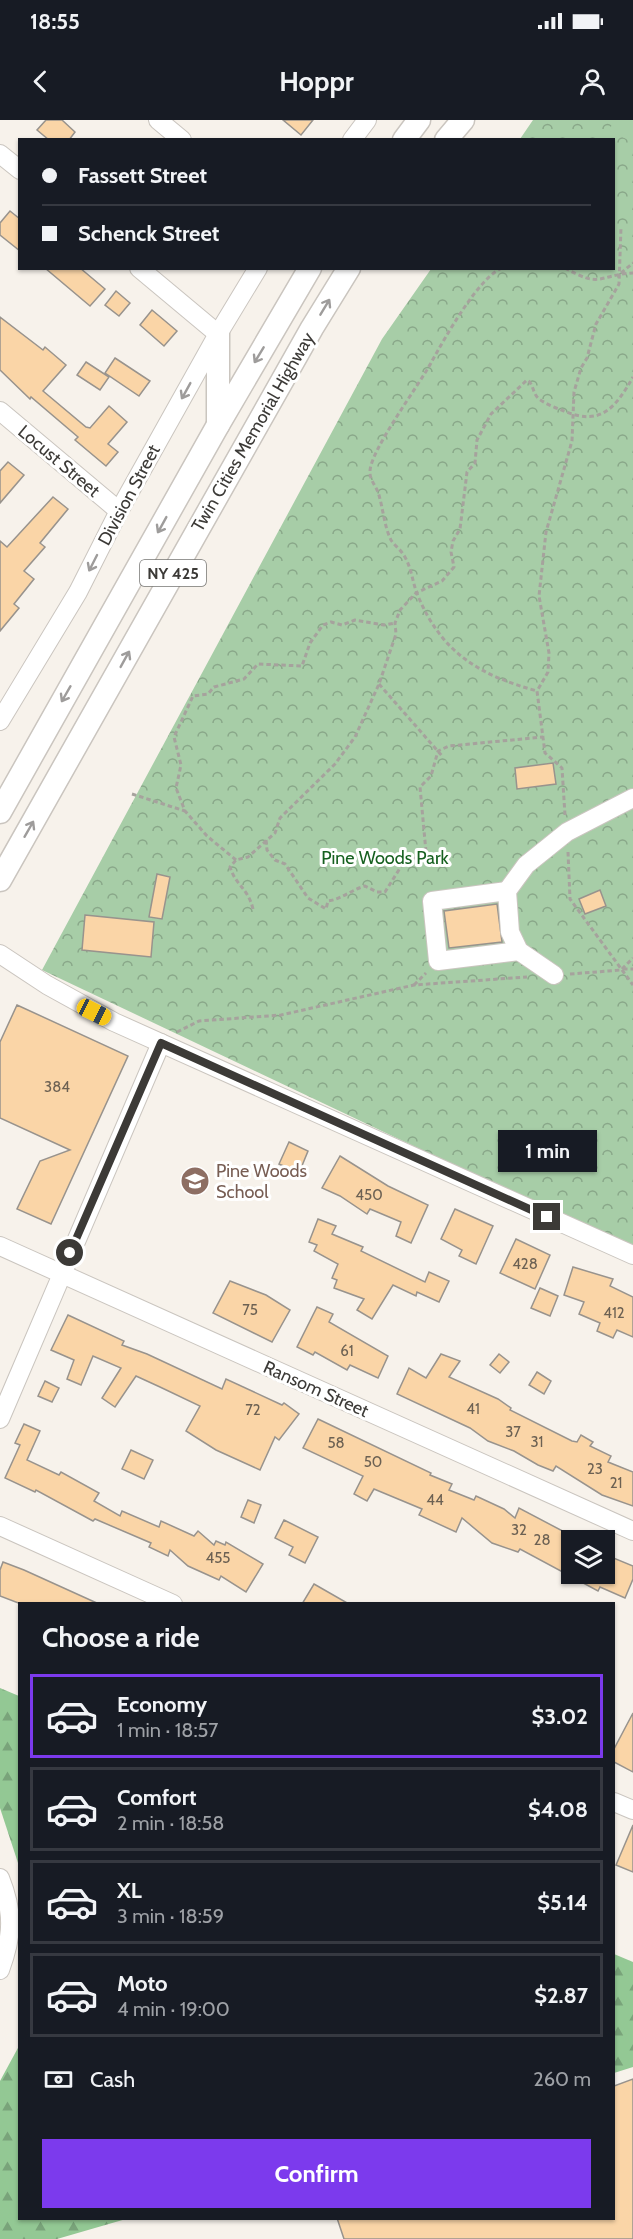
<!DOCTYPE html>
<html lang="en">
<head>
<meta charset="utf-8">
<style>
  :root { --surface:#171b24; --page:#20242c; --text:#f1f3f6; --muted:#9ea1a6; --line:#363941; --accent:#7c3aed }
  body { margin:0; font-family:Cabin,sans-serif; background:var(--page); color:var(--text); height:100vh; display:flex; flex-direction:column; font-size:22px; white-space:nowrap }
  * { box-sizing:border-box; margin:0 }
  p { font-size:20px; color:var(--muted) }
  .icon { flex:none; width:33px; height:33px; fill:none; stroke:currentColor; stroke-width:2; stroke-linecap:round; stroke-linejoin:round }
  .map { position:relative; flex:1; overflow:hidden }
  .side { position:absolute; left:18px; top:1482px; width:597px; height:618px; display:flex; flex-direction:column; background:var(--surface); border-radius:0px; box-shadow:0 2px 4px #0004 }
  .side>* { flex:none }
  .top-card { position:absolute; left:18px; top:18px; width:597px; height:132px; border-radius:0px; box-shadow:0 2px 4px #0004; display:grid; align-content:center; height:132px; padding:0 24px; background:var(--surface) }
  .tools { position:absolute; left:561px; top:1410px; display:grid; gap:12px }
  .tools a { display:grid; place-items:center; width:54px; height:54px; border-radius:0px; background:var(--surface); box-shadow:0 2px 4px #0004; font-size:30px }
  .end { position:absolute; width:27px; height:27px; margin:-14px; border:8px solid #3c3a37; background:#fff; box-shadow:0 0 0 3px #fff }
  .from { border-radius:50% }
  .bubble { position:absolute; height:42px; border-radius:0px; background:var(--surface); box-shadow:0 2px 4px #0004; font-size:20px; font-weight:800; line-height:42px; text-align:center }
  .car { position:absolute; width:18px; height:36px; margin:-18px -9px; border-radius:8px; box-shadow:0 0 4px 2px #0007; background:linear-gradient(#f5c518 24%,#345 0 40%,#f5c518 0 76%,#345 0 86%,#f5c518 0) }
  .top-card b { display:flex; align-items:center; gap:21px; height:57px; font-size:22px }
  .top-card b+b { border-top:2px solid var(--line) }
  .top-card i { width:15px; height:15px; background:var(--text) }
  ul { padding:0; list-style:none }
  li { display:flex; align-items:center; gap:18px; height:84px; margin:0 12px 9px; padding:0 12px; border:3px solid var(--line); border-radius:0px }
  li div { flex:1 }
  li b { display:block; font-size:22px }
  li em { font-style:normal; font-weight:800 }
  li.current { border-color:var(--accent) }
  li>.icon { width:54px; height:54px; stroke-width:1.5 }
  h2 { padding:0 24px; font-size:27px; line-height:72px }
  .pay { display:flex; align-items:center; gap:15px; height:66px; padding:0 24px; font-size:22px }
  .pay p { margin-inline-start:auto }
  .action { display:flex; gap:12px; margin-top:auto; padding:12px 24px }
  .action a { flex:1; height:69px; border-radius:0px; background:var(--accent); color:#fff; font-size:24px; font-weight:800; line-height:69px; text-align:center }
  .status { display:flex; justify-content:space-between; align-items:center; height:42px; padding:0 30px; background:var(--surface); direction:ltr }
  .status svg { height:16px; fill:currentColor }
  header { display:flex; justify-content:space-between; align-items:center; height:78px; padding:0 24px; background:var(--surface); font-size:27px; font-weight:800 }
  .map>svg:first-child { display:block }
  .forest { fill:url(#forest-firs) }
  .park { fill:url(#park-crowns) }
  .pitch { fill:#a7cda7 }
  .building { fill:#fad5a7; stroke:#98938d; stroke-width:1.5 }
  .lines { fill:none; stroke-linecap:round; stroke-linejoin:round }
  .minor-casing { stroke:#cac5bf; stroke-width:20 }
  .major-casing { stroke:#cac5bf; stroke-width:25 }
  .path { stroke:#a6a29d; stroke-width:3; stroke-dasharray:4.5 3; stroke-linecap:butt }
  .minor { stroke:#fff; stroke-width:18 }
  .major { stroke:#fff; stroke-width:22 }
  .oneway { stroke:#9e9c9b }
  .route { stroke:#3c3a37; stroke-width:8 }
  .labels { text-anchor:middle; stroke-width:6; stroke-linejoin:round; paint-order:stroke }
  .number-label { font-size:15px; fill:#6c6153 }
  .shield { fill:#fff; stroke:#767573; stroke-width:1.5 }
  .shield-label { font-size:16px; font-weight:bold; fill:#3c3a37 }
  .street-label { font-size:18px; fill:#3c3a37; stroke:#fff }
  .park-label { font-size:18px; fill:#166020; stroke:#fff }
  .education-label { font-size:18px; fill:#785e54; stroke:#fff; text-anchor:start }
</style>
</head>
<body>
<div class="status"><b>18:55</b><svg viewBox="0 0 49 12"><path d="M0 12V9h3v3zM5 12V6h3v6zM10 12V3h3v9zM15 12V0h3v12zM26 1h20v11H26zM47 4h2v5h-2z"/></svg></div>
<header><svg class="icon" aria-label="back" viewBox="0 0 24 24"><path d="M15 5l-7 7 7 7"/></svg>Hoppr<svg class="icon" aria-label="person" viewBox="0 0 24 24"><circle cx="12" cy="8" r="4"/><path d="M4 21q1-7 8-7t8 7"/></svg></header>
<div class="map">
<svg width="633" height="2119" viewBox="0 0 633 2119">
  <defs>
    <pattern id="forest-firs" width="22" height="20" patternUnits="userSpaceOnUse" patternTransform="scale(1.5)"><rect width="22" height="20" fill="#93c894"/><path d="M5 1l3.5 6h-7zM16 11l3.5 6h-7z" fill="#79a37a"/></pattern>
    <pattern id="park-crowns" width="20" height="18" patternUnits="userSpaceOnUse" patternTransform="scale(1.5)"><rect width="20" height="18" fill="#a7cda7"/><path d="M2 6a3 3 0 1 1 6 0M12 15a3 3 0 1 1 6 0" fill="none" stroke="#89a789"/></pattern>
  </defs>
  <rect width="100%" height="100%" fill="#f7f2eb"/>
  <g class="forest">
    <polygon points="0,1568 19,1576 19,1746 0,1688"/>
    <polygon points="614,1834 633,1842 633,1947 614,1953"/>
    <polygon points="19,1926 20,2098 126,2099 57,2119 0,2119 0,1961"/>
  </g>
  <polygon class="park" points="533,0 633,0 633,1130 42,850 382,219 431,149 614,148 614,20 520,19"/>
  <polygon class="pitch" points="614,0 633,0 633,22 609,11"/>
  <g class="building">
    <polygon points="46,0 62,0 75,12 69,20 49,20 37,10"/>
    <polygon points="283,0 313,0 301,15"/>
    <polygon points="10,91 20,99 20,131 0,115 0,103"/>
    <polygon points="45,148 80,148 105,169 90,186"/>
    <polygon points="116,171 130,183 119,196 105,185"/>
    <polygon points="152,190 177,211 164,226 140,205"/>
    <polygon points="0,197 43,230 45,227 66,245 43,271 86,307 90,308 109,286 127,302 108,324 118,332 106,346 75,320 78,317 31,277 30,279 0,250"/>
    <polygon points="115,238 150,261 139,276 105,253"/>
    <polygon points="86,242 109,257 100,270 77,255"/>
    <polygon points="8,342 24,355 0,383 0,351"/>
    <polygon points="53,377 68,389 40,423 45,427 24,451 34,459 14,484 19,488 0,511 0,421 7,427"/>
    <polygon points="553,643 556,664 517,669 515,648"/>
    <polygon points="157,754 170,757 162,799 149,797"/>
    <polygon points="600,770 606,786 585,794 579,779"/>
    <polygon points="497,784 502,822 449,828 444,791"/>
    <polygon points="85,795 154,802 151,837 82,830"/>
    <polygon points="17,885 128,936 51,1104 17,1089 40,1041 70,1030 0,998 0,922"/>
    <polygon points="289,1022 308,1031 299,1053 279,1044"/>
    <polygon points="340,1036 388,1066 428,1085 411,1123 396,1116 401,1102 370,1089 367,1094 340,1076 322,1068"/>
    <polygon points="455,1089 493,1106 476,1144 459,1136 462,1130 441,1119"/>
    <polygon points="318,1099 336,1106 332,1114 363,1127 361,1131 425,1162 429,1152 449,1161 439,1182 417,1172 416,1176 393,1165 372,1199 357,1190 364,1179 334,1168 337,1160 332,1158 338,1144 314,1131 317,1125 309,1122"/>
    <polygon points="516,1119 550,1135 535,1169 500,1153"/>
    <polygon points="573,1147 613,1159 610,1166 633,1177 633,1217 617,1210 613,1218 597,1211 600,1203 579,1194 584,1182 564,1175"/>
    <polygon points="230,1161 266,1175 290,1190 272,1222 213,1193"/>
    <polygon points="540,1168 558,1176 550,1196 531,1188"/>
    <polygon points="317,1187 333,1194 329,1202 388,1236 378,1258 350,1245 347,1250 315,1232 313,1235 297,1227"/>
    <polygon points="68,1195 124,1221 122,1225 147,1234 222,1269 226,1259 282,1285 284,1283 299,1294 279,1320 275,1317 260,1350 216,1330 186,1311 200,1286 160,1267 136,1256 115,1287 102,1278 121,1248 93,1236 81,1265 67,1259 74,1240 51,1230"/>
    <polygon points="441,1234 460,1241 449,1257 498,1279 511,1288 510,1290 572,1321 577,1322 581,1315 593,1322 590,1326 611,1336 608,1342 633,1352 633,1386 602,1375 556,1346 553,1351 538,1345 514,1331 488,1321 470,1308 397,1274 409,1248 426,1258"/>
    <polygon points="499,1234 509,1242 500,1253 490,1245"/>
    <polygon points="537,1252 551,1261 544,1274 529,1265"/>
    <polygon points="45,1261 59,1268 52,1282 38,1276"/>
    <polygon points="318,1299 431,1353 430,1355 452,1364 449,1370 474,1380 476,1376 504,1389 515,1398 519,1388 572,1416 572,1454 604,1454 604,1434 633,1446 633,1459 625,1478 600,1467 598,1471 520,1429 518,1432 492,1423 462,1398 456,1412 419,1395 422,1389 374,1369 367,1381 354,1374 363,1356 303,1328"/>
    <polygon points="24,1304 40,1311 27,1340 59,1355 61,1352 99,1373 94,1381 120,1396 122,1391 159,1407 161,1401 194,1416 198,1411 214,1425 216,1421 225,1425 226,1422 263,1444 246,1472 221,1456 219,1460 188,1446 170,1430 168,1436 149,1427 151,1423 95,1399 93,1401 36,1370 35,1372 5,1358 20,1325 15,1323"/>
    <polygon points="131,1330 153,1340 144,1359 122,1349"/>
    <polygon points="248,1380 261,1385 254,1403 241,1397"/>
    <polygon points="284,1400 318,1417 305,1443 289,1435 293,1427 275,1418"/>
    <polygon points="3,1442 24,1450 99,1484 21,1484 0,1476 0,1450"/>
    <polygon points="314,1464 349,1484 302,1484"/>
    <polygon points="633,1593 633,1652 614,1642 614,1629"/>
    <polygon points="633,1705 633,1752 616,1745"/>
    <polygon points="633,1959 633,2119 344,2119 337,2098 614,2098 614,1966"/>
  </g>
  <g class="lines">
    <g class="minor-casing">
      <g id="minor">
        <polyline points="158,0 182,20"/>
        <polyline points="352,20 367,0"/>
        <polyline points="0,34 20,50"/>
        <polyline points="139,148 218,214"/>
        <polyline points="0,291 119,391"/>
        <polyline points="0,601 78,472 119,391 218,214 258,148"/>
        <polyline points="507,771 432,781 438,841 519,831"/>
        <polyline points="0,834 47,865 114,902 633,1135"/>
        <polyline points="554,855 519,831 510,812 507,771 526,745 567,712 633,678"/>
        <polyline points="0,1126 633,1411"/>
        <polyline points="0,1299 161,923"/>
        <polyline points="0,1406 173,1484"/>
        <polyline points="614,1682 633,1690"/>
        <path d="M0,1758C14,1793 13,1815 0,1850"/>
      </g>
    </g>
    <g class="major-casing">
      <g id="major">
        <polyline points="404,20 419,0"/>
        <polyline points="446,20 463,0"/>
        <polyline points="218,305 218,214"/>
        <polyline points="0,692 218,305 310,148"/>
        <polyline points="0,760 312,208 349,148"/>
      </g>
    </g>
    <g class="path">
      <path d="M502,148C478,158 445,218 432,241C420,264 371,329 370,351C369,358 375,365 378,372C383,387 384,406 391,420C394,425 399,428 403,434C412,447 412,462 418,476C442,533 479,555 537,571"/>
      <path d="M565,148C602,169 597,155 633,153"/>
      <polyline points="621,153 633,143"/>
      <polyline points="379,564 443,637"/>
      <polyline points="132,674 185,691"/>
      <polyline points="565,695 562,648 545,633 537,571 548,552 549,533 539,476 546,412 572,321 574,272 581,248 587,238 596,204 619,164 621,107"/>
      <path d="M266,720L267,730L275,740L285,744L308,778L326,789L328,781C342,779 351,770 365,766L377,772H385L402,745L426,732L420,667L431,656L438,631L449,626L543,617"/>
      <polyline points="568,732 570,779 633,865"/>
      <polyline points="236,740 207,716 185,691 176,668 181,645 174,617 193,576 208,574 214,567 244,559 258,544 302,546 310,523 323,505 331,502 342,505 355,500 384,505 395,503"/>
      <path d="M253,789C248,768 236,766 230,747L236,740L248,737L275,713L280,698L335,644L355,617L379,564L396,514L395,503L400,490L416,473L442,461L454,447L451,432L453,421L460,409L467,352L475,343L477,320L491,294L527,260C534,264 532,273 539,279C546,284 556,288 564,291C601,307 616,287 633,257"/>
      <polyline points="623,849 633,849"/>
      <polyline points="570,854 621,850 633,838"/>
      <polyline points="414,865 426,853"/>
      <polyline points="177,912 199,901 281,895 414,865 527,857"/>
    </g>
    <use href="#minor" class="minor"/>
    <use href="#major" class="major"/>
  </g>
  <defs><path id="oneway-shaft" d="M-6 0H5M1.5-3L5.5 0L1.5 3" fill="none" stroke-width="1.6" stroke-linecap="round" stroke-linejoin="round" transform="scale(1.5)"/></defs>
  <g class="oneway">
    <use href="#oneway-shaft" transform="translate(325 187) rotate(-59)"/>
    <use href="#oneway-shaft" transform="translate(259 235) rotate(121)"/>
    <use href="#oneway-shaft" transform="translate(186 271) rotate(119)"/>
    <use href="#oneway-shaft" transform="translate(162 405) rotate(119)"/>
    <use href="#oneway-shaft" transform="translate(93 443) rotate(117)"/>
    <use href="#oneway-shaft" transform="translate(125 539) rotate(-61)"/>
    <use href="#oneway-shaft" transform="translate(66 574) rotate(120)"/>
    <use href="#oneway-shaft" transform="translate(29 709) rotate(-60)"/>
  </g>
  <g class="lines">
    <polyline class="route" points="70,1133 161,923 547,1097"/>
  </g>
  <defs>
    <g id="school-disc" transform="scale(1.5)"><circle r="9.5" fill="#8d6e63" stroke="#fff"/><path d="M0-5L7-2L0 1L-7-2ZM-4 1L0 2.5L4 1V4Q0 6-4 4Z" fill="#fff"/></g>
  </defs>
  <g fill-rule="evenodd">
    <use href="#school-disc" x="195" y="1061"/>
  </g>
  <g class="labels">
    <g class="number-label">
      <text x="57" y="972">384</text>
      <text x="369" y="1080">450</text>
      <text x="525" y="1149">428</text>
      <text x="250" y="1195">75</text>
      <text x="614" y="1198">412</text>
      <text x="347" y="1236">61</text>
      <text x="473" y="1294">41</text>
      <text x="253" y="1295">72</text>
      <text x="513" y="1317">37</text>
      <text x="537" y="1327">31</text>
      <text x="336" y="1328">58</text>
      <text x="373" y="1347">50</text>
      <text x="595" y="1354">23</text>
      <text x="616" y="1368">21</text>
      <text x="435" y="1385">44</text>
      <text x="519" y="1415">32</text>
      <text x="542" y="1425">28</text>
      <text x="218" y="1443">455</text>
    </g>
    <rect class="shield" x="140" y="440" width="66" height="26" rx="4.5"/>
    <g class="shield-label">
      <text x="173" y="459">NY 425</text>
    </g>
    <g class="street-label">
      <text transform="translate(253 312) rotate(-60)" y="6">Twin Cities Memorial Highway</text>
      <text transform="translate(59 341) rotate(40)" y="6">Locust Street</text>
      <text transform="translate(129 375) rotate(-62)" y="6">Division Street</text>
      <text transform="translate(316 1269) rotate(24)" y="6">Ransom Street</text>
    </g>
    <g class="park-label">
      <text x="385" y="744">Pine Woods Park</text>
    </g>
    <g class="education-label">
      <text x="216" y="1057">Pine Woods<tspan x="216" dy="21">School</tspan></text>
    </g>
  </g>
</svg>
<div class="tools">
<a><svg class="icon" aria-label="layers" viewBox="0 0 24 24"><path d="M12 4l9 5-9 5-9-5zM3 14l9 5 9-5"/></svg></a>
</div>
<i class="end from" style="left:70px;top:1133px"></i>
<i class="end" style="left:547px;top:1097px"></i>
<div class="bubble" style="left:498px;top:1010px;width:99px">1 min</div>
<i class="car" style="left:94px;top:892px;rotate:117deg"></i>
<div class="top-card">
<b><i class="from"></i>Fassett Street</b>
<b><i></i>Schenck Street</b>
</div>
<section class="side">
<h2>Choose a ride</h2>
<ul>
<li class="current"><svg class="icon" aria-label="car" viewBox="0 0 24 24"><path d="M5 17H2v-5l4-1 3-4h7l3 4 3 1v5h-3M9 17h6M6 11h13"/><circle cx="7" cy="17" r="2"/><circle cx="17" cy="17" r="2"/></svg><div><b>Economy</b><p>1 min · 18:57</p></div><em>$3.02</em></li>
<li><svg class="icon" aria-label="car" viewBox="0 0 24 24"><path d="M5 17H2v-5l4-1 3-4h7l3 4 3 1v5h-3M9 17h6M6 11h13"/><circle cx="7" cy="17" r="2"/><circle cx="17" cy="17" r="2"/></svg><div><b>Comfort</b><p>2 min · 18:58</p></div><em>$4.08</em></li>
<li><svg class="icon" aria-label="car" viewBox="0 0 24 24"><path d="M5 17H2v-5l4-1 3-4h7l3 4 3 1v5h-3M9 17h6M6 11h13"/><circle cx="7" cy="17" r="2"/><circle cx="17" cy="17" r="2"/></svg><div><b>XL</b><p>3 min · 18:59</p></div><em>$5.14</em></li>
<li><svg class="icon" aria-label="car" viewBox="0 0 24 24"><path d="M5 17H2v-5l4-1 3-4h7l3 4 3 1v5h-3M9 17h6M6 11h13"/><circle cx="7" cy="17" r="2"/><circle cx="17" cy="17" r="2"/></svg><div><b>Moto</b><p>4 min · 19:00</p></div><em>$2.87</em></li>
</ul>
<div class="pay"><svg class="icon" aria-label="cash" viewBox="0 0 24 24"><path d="M3 7h18v10H3z"/><circle cx="12" cy="12" r="2"/></svg>Cash<p>260 m</p></div>
<div class="action"><a>Confirm</a></div>
</section>
</div>
</body>
</html>
